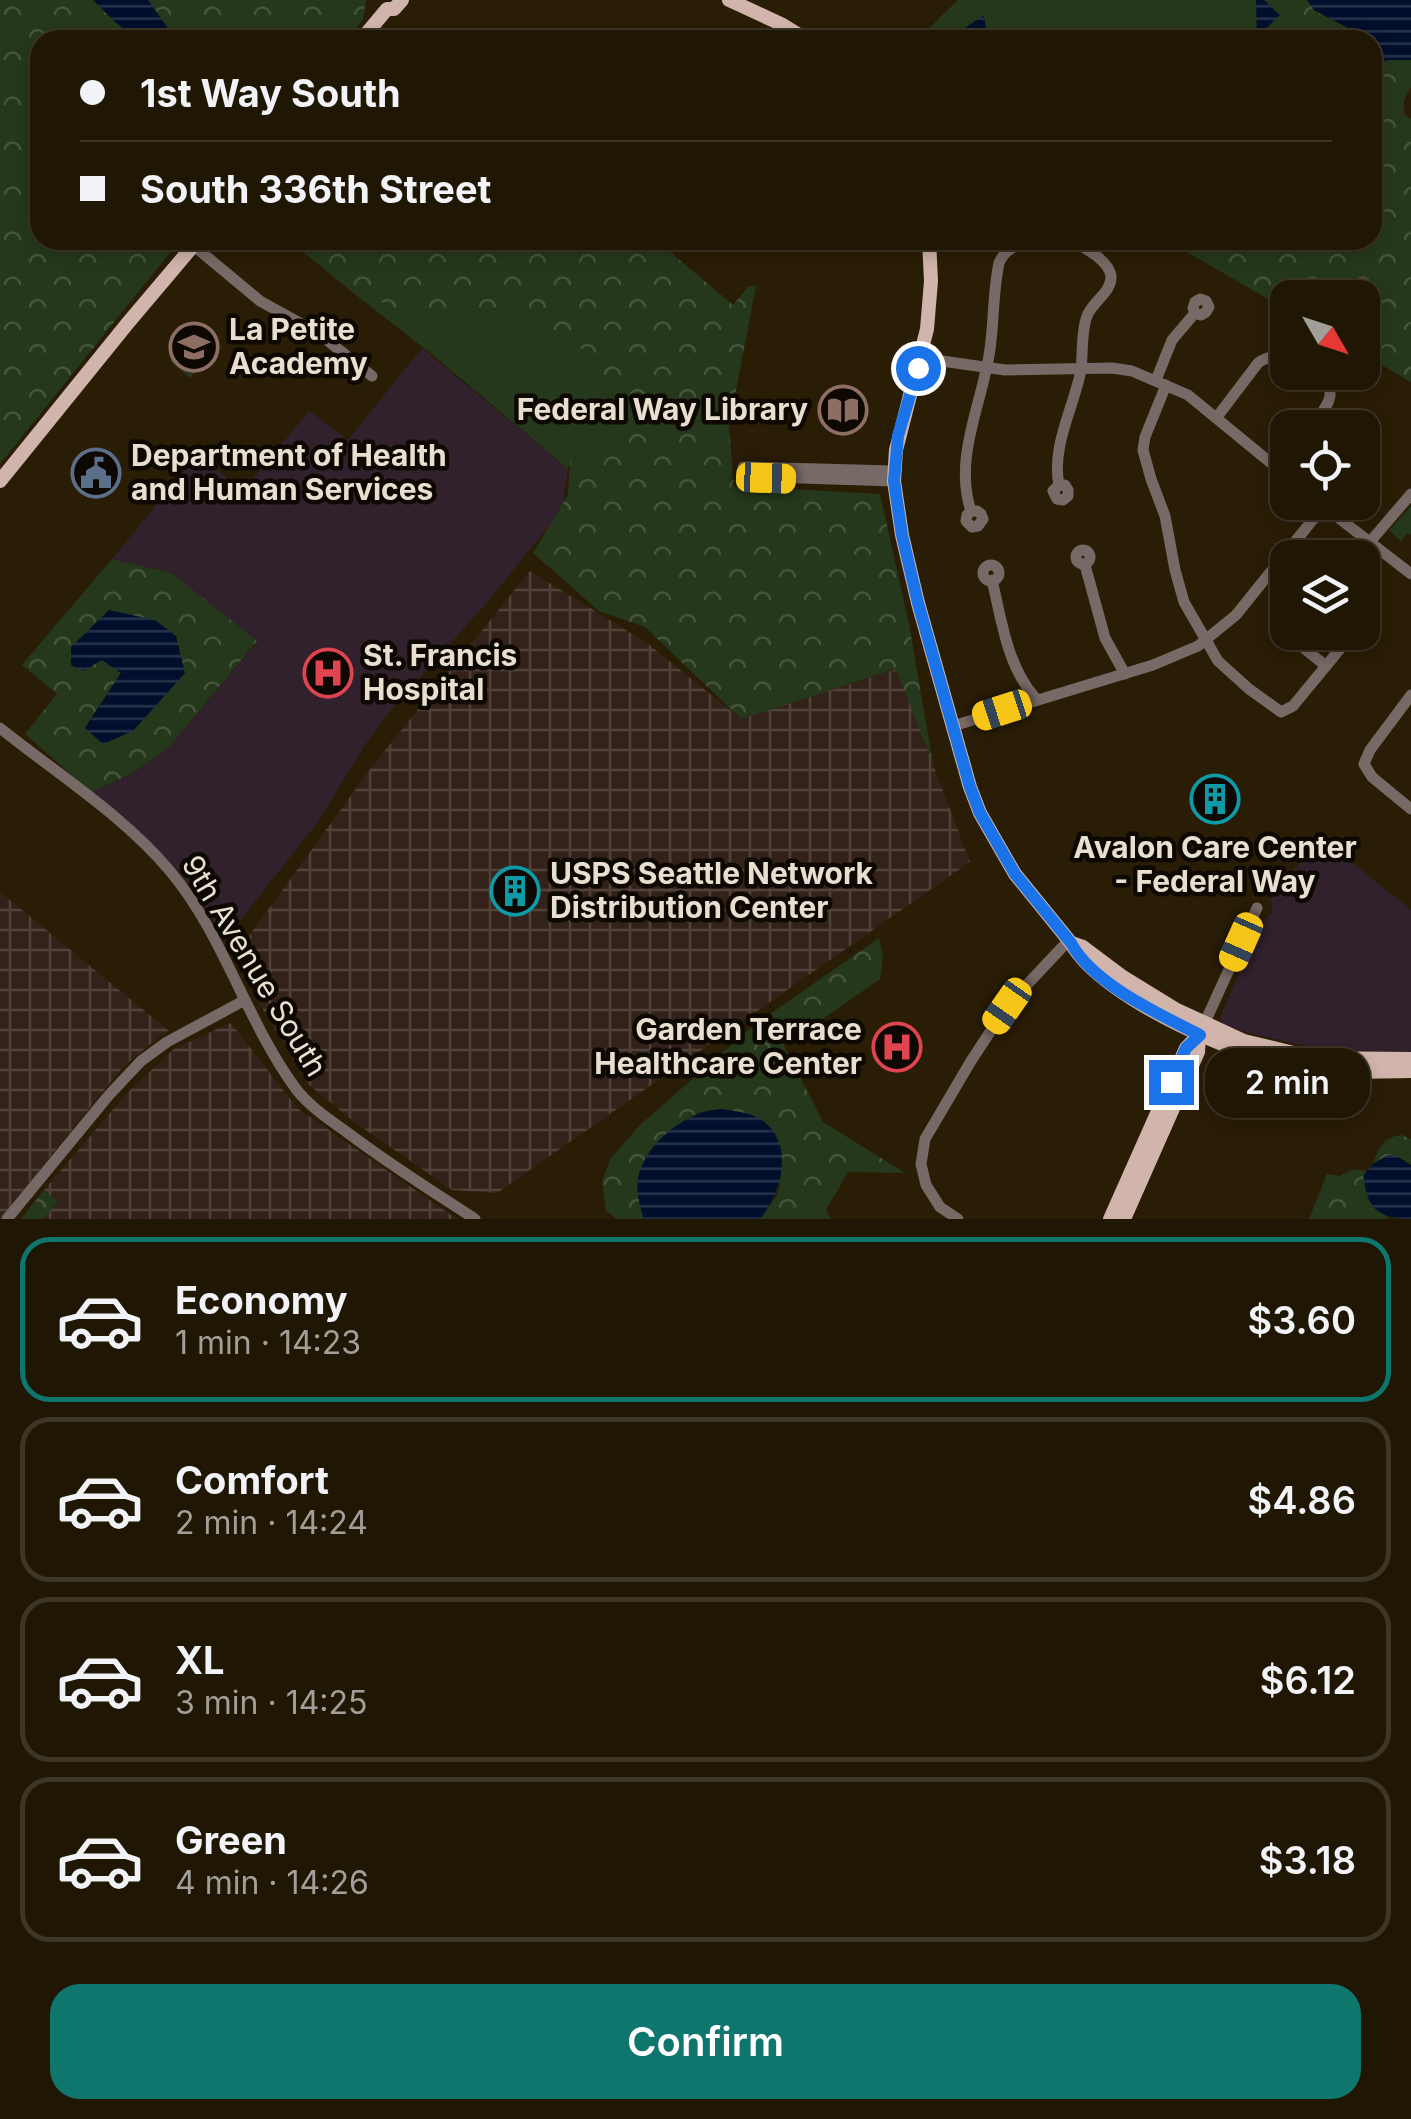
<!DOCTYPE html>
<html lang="en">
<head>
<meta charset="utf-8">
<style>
  :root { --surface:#201604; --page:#2d2313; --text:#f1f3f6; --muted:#a29f9a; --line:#3d3526; --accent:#0f766e }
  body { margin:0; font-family:Inter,sans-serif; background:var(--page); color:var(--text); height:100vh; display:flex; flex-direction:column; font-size:38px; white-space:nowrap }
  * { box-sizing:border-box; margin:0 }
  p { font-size:32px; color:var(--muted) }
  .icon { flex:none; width:55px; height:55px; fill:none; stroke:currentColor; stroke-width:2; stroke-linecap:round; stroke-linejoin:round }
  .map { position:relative; height:1219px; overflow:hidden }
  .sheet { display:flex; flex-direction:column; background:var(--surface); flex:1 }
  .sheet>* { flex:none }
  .top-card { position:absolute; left:30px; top:30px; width:1352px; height:220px; border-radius:30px; box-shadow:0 5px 15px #0003,0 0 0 2px var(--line); display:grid; align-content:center; height:220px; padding:0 50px; background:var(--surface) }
  .needle { width:65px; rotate:129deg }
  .controls { position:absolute; left:1270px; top:280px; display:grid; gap:20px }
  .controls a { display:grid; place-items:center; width:110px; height:110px; border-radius:20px; background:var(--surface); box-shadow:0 5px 15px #0003,0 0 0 2px var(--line); font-size:50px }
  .end { position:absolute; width:45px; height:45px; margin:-22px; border:12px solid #1a73e8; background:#fff; box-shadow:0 0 0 5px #fff }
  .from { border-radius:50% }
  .bubble { position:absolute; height:70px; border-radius:30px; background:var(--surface); box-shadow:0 5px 15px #0003,0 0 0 2px var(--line); font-size:32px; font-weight:600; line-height:70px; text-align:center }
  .car { position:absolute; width:30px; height:60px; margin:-30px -15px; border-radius:12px; box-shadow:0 0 8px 2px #0007; background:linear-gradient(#f5c518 24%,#345 0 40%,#f5c518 0 76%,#345 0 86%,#f5c518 0) }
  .top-card b { display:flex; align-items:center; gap:35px; height:95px; font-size:38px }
  .top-card b+b { border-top:2px solid var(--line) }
  .top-card i { width:25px; height:25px; background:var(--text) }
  ul { padding:18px 0 0; list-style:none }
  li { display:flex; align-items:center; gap:30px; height:165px; margin:0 20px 15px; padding:0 30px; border:5px solid var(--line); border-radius:30px }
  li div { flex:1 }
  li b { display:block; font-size:38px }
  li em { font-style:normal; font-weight:600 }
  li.selected { border-color:var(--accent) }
  li>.icon { width:90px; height:90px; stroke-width:1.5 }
  .cta { display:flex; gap:20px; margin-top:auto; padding:20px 50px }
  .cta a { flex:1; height:115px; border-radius:30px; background:var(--accent); color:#fff; font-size:40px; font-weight:600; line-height:115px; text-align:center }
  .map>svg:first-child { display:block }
  .industrial { fill:url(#industrial-grid) }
  .medical { fill:#30212c }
  .grass { fill:#25381b }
  .forest { fill:url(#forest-crowns); fill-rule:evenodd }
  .water { fill:url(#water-rules) }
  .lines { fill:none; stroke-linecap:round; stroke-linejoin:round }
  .minor { stroke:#776965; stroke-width:11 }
  .major { stroke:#d1b4ac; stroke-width:14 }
  .route { stroke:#1a73e8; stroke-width:12 }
  .labels { text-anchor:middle; stroke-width:9; stroke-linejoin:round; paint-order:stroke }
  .poi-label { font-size:30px; font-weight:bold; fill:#e8dfd1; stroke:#0e0802; text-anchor:start }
  .street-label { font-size:30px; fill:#e8dfd1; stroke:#0e0802 }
</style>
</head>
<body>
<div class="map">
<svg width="1411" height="1219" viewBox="0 0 1411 1219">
  <defs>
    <pattern id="industrial-grid" width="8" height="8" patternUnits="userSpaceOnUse" patternTransform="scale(2.5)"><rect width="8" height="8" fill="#332219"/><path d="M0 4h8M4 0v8" fill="none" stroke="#514239"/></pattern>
    <pattern id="forest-crowns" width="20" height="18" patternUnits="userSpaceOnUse" patternTransform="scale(2.5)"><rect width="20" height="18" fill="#25381b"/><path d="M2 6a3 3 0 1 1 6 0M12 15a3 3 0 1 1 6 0" fill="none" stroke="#45543b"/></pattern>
    <pattern id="water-rules" width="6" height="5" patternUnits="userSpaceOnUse" patternTransform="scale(2.5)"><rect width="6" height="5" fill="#010f2d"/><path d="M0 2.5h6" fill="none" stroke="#26324a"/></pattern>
  </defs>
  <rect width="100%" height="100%" fill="#2a1d05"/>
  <g class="industrial">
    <polygon points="530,571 647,643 741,719 897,669 970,862 497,1193 452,1190 353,1121 308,1084 256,998 247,967 247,939 371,768"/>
    <polygon points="0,892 169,1031 149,1045 122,1068 0,1219"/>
    <polygon points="231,1023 297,1108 457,1219 43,1219 58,1202 44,1190 128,1092 175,1048"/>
  </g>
  <g class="medical">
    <polygon points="422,348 568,469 562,510 489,600 386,716 365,745 318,822 226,938 179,871 91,792 133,773 169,747 257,642 172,573 112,559 198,454 243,491 309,411 348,440"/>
    <polygon points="1321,837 1411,910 1411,1052 1338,1051 1310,1047 1252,1034 1225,1025 1221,1020 1221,1015 1261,923 1272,913 1271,898"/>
  </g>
  <g class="grass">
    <polygon points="958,0 1266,0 1260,40 917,40"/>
    <polygon points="347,288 422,319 498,308 583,349 623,428 570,460 568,469 434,356"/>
    <polygon points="1411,506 1411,535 1408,533 1401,541 1389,530"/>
  </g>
  <g class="forest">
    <polygon points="0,0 93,0 113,20 140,40 40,40 40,240 180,240 0,464"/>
    <polygon points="148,0 366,0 363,20 346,40 176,40"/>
    <polygon points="1266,0 1307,0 1315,11 1350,29 1352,40 1260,40"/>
    <polygon points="1389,60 1411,60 1411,87 1404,100 1404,114 1411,119 1411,382 1363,354 1362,298 1288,298 1287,310 1175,245 1158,240 1372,240 1373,63"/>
    <polygon points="289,240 656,240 733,305 749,286 756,286 729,427 734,486 880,494 909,624 933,764 896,669 741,719 645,627 599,611 533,553 568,495 570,460 622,428 582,349 498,308 422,319 347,288"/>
    <polygon points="179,350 199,367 190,378 170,361"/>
    <path d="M112,559L172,573L257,641L169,747L133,773L91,792L25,734L57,694L22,665ZM102,660L185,673L85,727L121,673Z"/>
    <path d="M879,938L883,958L880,979L784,1046L823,1122L905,1173L848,1172L826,1210L831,1219H760L776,1197L780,1185L760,1120C741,1111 719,1106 699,1113C676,1121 641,1156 638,1181C637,1193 640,1208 644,1219H617L606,1211L602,1181L610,1160L640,1125L753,1026Z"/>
    <path d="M1402,1135L1411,1139V1165L1401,1158L1388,1155L1373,1164C1379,1147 1383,1137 1402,1135Z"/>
    <polygon points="1353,1169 1366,1171 1363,1178 1383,1214 1390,1219 1309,1219 1327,1174 1340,1176"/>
    <polygon points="44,1190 58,1202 43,1219 21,1219"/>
  </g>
  <g class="water">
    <polygon points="93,0 148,0 176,40 136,39 113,20"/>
    <polygon points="1256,0 1264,0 1280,15 1257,37"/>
    <polygon points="1307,0 1411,0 1411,60 1389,60 1373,63 1372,40 1352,40 1350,29 1314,10"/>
    <polygon points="981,17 984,16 988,40 956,40 965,28"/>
    <polygon points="109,610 155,620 176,636 185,673 133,731 103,744 85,728 121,673 102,660 83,671 71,665 71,647"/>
    <path d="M721,1109C734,1111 749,1112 760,1119C796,1142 782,1193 760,1219H644C640,1208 636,1191 638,1179C644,1143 687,1111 721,1109Z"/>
    <path d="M1388,1155H1394L1411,1165V1219C1379,1219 1365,1208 1364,1175L1373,1164Z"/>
  </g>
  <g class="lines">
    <g class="minor">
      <polyline points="194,246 260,301 318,333 372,376"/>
      <polyline points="921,358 1005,370 1112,368 1132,371 1188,395 1288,477"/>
      <polyline points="1156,380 1172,340 1195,313 1193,308 1195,302 1200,299 1206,301 1209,307 1206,312 1201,315 1195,313"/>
      <polyline points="1166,385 1145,437 1143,450 1151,479 1165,516 1175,570 1184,602 1218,661 1249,689 1281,712 1293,706 1354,632"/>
      <path d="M1217,417L1258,363C1268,356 1276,355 1288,360"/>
      <path d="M1311,428C1327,405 1343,392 1314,372"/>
      <polyline points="743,467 894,471"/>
      <polyline points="742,476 894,481"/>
      <path d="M1059,485H1065L1068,490V496L1063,500L1057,499L1053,491L1059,485C1051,447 1074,407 1081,370C1083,353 1081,332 1087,316C1092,302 1112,292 1111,276C1109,260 1083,247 1071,240"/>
      <polyline points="1318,502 1411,574"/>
      <path d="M971,511H977L981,514L983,519L978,526L972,527L966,521L967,515L971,511C953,457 983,402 990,349C994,320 993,291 999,263C1007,244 1024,244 1042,240"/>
      <polyline points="1369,543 1411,494"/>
      <circle cx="1083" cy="557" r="7"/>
      <polyline points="1085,565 1105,638 1125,674"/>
      <circle cx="991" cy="573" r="8"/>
      <path d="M992,580C1002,622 1007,666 1036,699"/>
      <polyline points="1362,609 1362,620"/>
      <polyline points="1288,629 1283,631 1282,637 1287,644 1295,641 1296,632"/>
      <polyline points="1295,641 1326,666"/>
      <polyline points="1411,695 1370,750 1364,764 1372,777 1411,809"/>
      <polyline points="953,726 1153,665 1198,646 1236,615 1323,507"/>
      <path d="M0,728C56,773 123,815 170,871C224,935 246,1021 296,1089C310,1107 330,1120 348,1133C389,1164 432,1191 475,1219"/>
      <polyline points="1201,1031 1257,908"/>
      <polyline points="7,1219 109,1095 141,1061 167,1042 245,1000"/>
      <polyline points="958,1219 940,1207 926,1185 921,1164 925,1139 971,1061 1007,1006 1068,941"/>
    </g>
    <g class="major">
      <polyline points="729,0 781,24 807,40"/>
      <polyline points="361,40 387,9 394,9 402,0"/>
      <path d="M929,240L931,281L927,329L896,450L894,481L902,535L918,603L970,787L980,813L1015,874L1071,943C1103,1000 1248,1062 1311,1070C1344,1074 1378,1071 1411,1071"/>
      <polyline points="0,481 127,324 198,240"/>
      <polyline points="1071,943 1083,947 1123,977 1175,1009 1244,1041 1314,1058 1411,1059"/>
      <polyline points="1110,1219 1186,1048 1199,1035"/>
      <polyline points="1124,1219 1198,1052 1199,1035"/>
    </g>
  </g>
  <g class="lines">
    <path class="route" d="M918,368L898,436L894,481L902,535L918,603L970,787L980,813L1015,874L1071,943C1093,984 1159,1014 1200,1035L1186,1048L1171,1082"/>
  </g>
  <defs>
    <g id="school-ring" transform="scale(2.5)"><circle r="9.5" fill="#0e0802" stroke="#8d6e63" stroke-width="1.5"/><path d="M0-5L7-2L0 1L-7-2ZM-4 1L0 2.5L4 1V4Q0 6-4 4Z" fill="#8d6e63"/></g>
    <g id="library-ring" transform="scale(2.5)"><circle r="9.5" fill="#0e0802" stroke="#8d6e63" stroke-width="1.5"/><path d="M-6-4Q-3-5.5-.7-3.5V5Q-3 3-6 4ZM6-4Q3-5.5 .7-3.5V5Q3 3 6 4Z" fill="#8d6e63"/></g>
    <g id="civic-ring" transform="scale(2.5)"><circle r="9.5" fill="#0e0802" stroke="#5c6f8a" stroke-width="1.5"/><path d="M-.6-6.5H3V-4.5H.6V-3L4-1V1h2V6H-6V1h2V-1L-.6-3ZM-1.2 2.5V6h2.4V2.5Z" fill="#5c6f8a"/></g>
    <g id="hospital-ring" transform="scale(2.5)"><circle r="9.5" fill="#0e0802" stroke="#e0444e" stroke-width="1.5"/><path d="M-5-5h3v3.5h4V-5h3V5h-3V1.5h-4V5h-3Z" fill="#e0444e"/></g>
    <g id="building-ring" transform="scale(2.5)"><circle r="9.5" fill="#0e0802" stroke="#0f9aa8" stroke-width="1.5"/><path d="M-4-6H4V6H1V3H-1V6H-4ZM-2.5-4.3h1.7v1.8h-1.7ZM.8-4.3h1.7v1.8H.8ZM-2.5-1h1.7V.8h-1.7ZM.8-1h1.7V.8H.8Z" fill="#0f9aa8"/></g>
  </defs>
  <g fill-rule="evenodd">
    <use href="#school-ring" x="194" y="347"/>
    <use href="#library-ring" x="843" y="410"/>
    <use href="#civic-ring" x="96" y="473"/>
    <use href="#hospital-ring" x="328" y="673"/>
    <use href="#building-ring" x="1215" y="799"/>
    <use href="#building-ring" x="515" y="891"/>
    <use href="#hospital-ring" x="897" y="1047"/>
  </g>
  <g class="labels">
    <g class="poi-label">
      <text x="229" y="340">La Petite<tspan x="229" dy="34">Academy</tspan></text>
      <text x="808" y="420" text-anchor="end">Federal Way Library</text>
      <text x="131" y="466">Department of Health<tspan x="131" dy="34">and Human Services</tspan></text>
      <text x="363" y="666">St. Francis<tspan x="363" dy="34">Hospital</tspan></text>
      <text x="1215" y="858" text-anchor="middle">Avalon Care Center<tspan x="1215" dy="34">- Federal Way</tspan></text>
      <text x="550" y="884">USPS Seattle Network<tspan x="550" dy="34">Distribution Center</tspan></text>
      <text x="862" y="1040" text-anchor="end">Garden Terrace<tspan x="862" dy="34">Healthcare Center</tspan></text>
    </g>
    <g class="street-label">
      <text transform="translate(254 966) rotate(59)" y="10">9th Avenue South</text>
    </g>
  </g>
</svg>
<div class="controls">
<a><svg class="needle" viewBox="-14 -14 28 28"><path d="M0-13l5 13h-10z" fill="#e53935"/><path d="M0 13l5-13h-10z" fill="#a29f9a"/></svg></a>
<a><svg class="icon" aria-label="locate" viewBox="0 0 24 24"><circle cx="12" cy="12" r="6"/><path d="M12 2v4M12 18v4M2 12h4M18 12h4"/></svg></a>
<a><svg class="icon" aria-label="layers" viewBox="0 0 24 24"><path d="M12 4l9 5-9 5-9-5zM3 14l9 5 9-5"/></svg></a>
</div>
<i class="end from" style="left:918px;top:368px"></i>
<i class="end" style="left:1171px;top:1082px"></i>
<div class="bubble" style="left:1205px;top:1048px;width:165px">2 min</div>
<i class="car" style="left:766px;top:478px;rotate:92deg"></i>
<i class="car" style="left:1002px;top:710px;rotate:252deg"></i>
<i class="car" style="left:1241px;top:942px;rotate:204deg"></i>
<i class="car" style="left:1007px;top:1006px;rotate:215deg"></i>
<div class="top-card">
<b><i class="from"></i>1st Way South</b>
<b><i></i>South 336th Street</b>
</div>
</div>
<section class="sheet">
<ul>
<li class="selected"><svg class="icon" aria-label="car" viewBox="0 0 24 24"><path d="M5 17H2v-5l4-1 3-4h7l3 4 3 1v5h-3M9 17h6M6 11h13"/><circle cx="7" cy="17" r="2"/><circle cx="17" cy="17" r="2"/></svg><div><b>Economy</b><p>1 min · 14:23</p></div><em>$3.60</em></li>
<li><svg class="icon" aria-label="car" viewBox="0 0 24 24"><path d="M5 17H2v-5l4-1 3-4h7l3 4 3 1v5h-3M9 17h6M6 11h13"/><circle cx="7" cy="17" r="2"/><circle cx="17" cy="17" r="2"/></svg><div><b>Comfort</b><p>2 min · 14:24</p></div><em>$4.86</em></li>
<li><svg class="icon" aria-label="car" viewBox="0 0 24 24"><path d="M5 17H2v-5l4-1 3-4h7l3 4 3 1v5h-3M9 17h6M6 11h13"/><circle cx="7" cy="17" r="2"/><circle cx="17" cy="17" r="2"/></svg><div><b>XL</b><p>3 min · 14:25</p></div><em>$6.12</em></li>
<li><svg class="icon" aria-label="car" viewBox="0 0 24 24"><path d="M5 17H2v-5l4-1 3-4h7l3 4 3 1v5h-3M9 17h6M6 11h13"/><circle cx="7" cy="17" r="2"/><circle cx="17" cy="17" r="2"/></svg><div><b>Green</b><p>4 min · 14:26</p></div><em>$3.18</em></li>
</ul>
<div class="cta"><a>Confirm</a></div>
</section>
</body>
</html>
